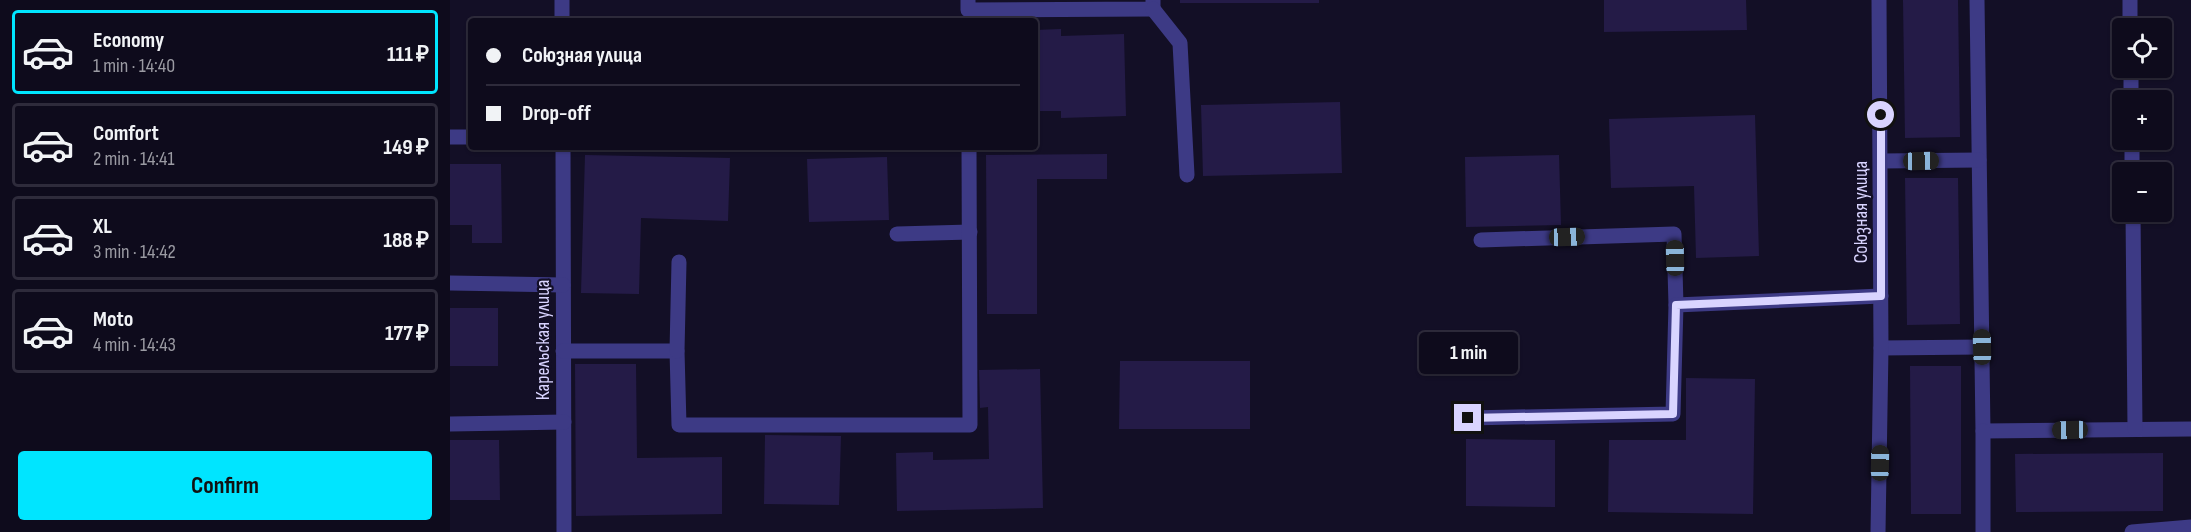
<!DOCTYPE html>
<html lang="en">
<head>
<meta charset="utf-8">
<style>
  :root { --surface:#0e0b1c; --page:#1c1929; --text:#f1f3f6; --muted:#9b9ba3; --line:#2e2b3b; --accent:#00e5ff }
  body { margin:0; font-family:"Sofia Sans Condensed",sans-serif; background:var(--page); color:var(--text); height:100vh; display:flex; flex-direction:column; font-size:22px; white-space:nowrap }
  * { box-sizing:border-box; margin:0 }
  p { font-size:20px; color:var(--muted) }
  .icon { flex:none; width:33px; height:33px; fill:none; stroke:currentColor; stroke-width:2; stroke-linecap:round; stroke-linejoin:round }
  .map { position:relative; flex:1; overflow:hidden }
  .drawer { display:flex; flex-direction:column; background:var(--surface); width:450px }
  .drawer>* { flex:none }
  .top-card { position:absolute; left:18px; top:18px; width:570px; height:132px; border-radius:6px; box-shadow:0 2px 4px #0004,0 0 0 2px var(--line); display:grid; align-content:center; height:132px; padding:0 18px; background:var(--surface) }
  .controls { position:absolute; left:1662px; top:18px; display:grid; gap:12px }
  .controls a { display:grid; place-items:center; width:60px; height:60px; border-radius:6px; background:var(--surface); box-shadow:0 2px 4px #0004,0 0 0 2px var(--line); font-size:30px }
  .end { position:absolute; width:27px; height:27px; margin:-14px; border:8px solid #d9d4ff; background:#111; box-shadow:0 0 0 3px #111 }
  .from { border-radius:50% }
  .bubble { position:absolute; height:42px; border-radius:6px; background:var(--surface); box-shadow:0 2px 4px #0004,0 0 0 2px var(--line); font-size:20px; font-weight:700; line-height:42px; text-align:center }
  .car { position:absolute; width:18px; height:36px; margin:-18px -9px; border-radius:8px; box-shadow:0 0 4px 2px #0007; background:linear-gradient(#222 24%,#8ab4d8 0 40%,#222 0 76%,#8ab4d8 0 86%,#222 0) }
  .top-card b { display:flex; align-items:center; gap:21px; height:57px; font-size:22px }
  .top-card b+b { border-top:2px solid var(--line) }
  .top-card i { width:15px; height:15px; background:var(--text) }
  ul { padding:10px 0 0; list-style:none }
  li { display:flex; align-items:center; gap:18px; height:84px; margin:0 12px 9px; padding:0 6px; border:3px solid var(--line); border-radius:6px }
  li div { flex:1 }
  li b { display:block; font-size:22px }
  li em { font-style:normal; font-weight:700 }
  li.on { border-color:var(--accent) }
  li>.icon { width:54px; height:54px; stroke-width:1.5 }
  .action { display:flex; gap:12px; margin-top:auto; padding:12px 18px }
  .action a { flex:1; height:69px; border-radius:6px; background:var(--accent); color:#111; font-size:24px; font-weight:700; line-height:69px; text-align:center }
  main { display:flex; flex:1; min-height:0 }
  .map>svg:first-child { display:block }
  .building { fill:#241b47 }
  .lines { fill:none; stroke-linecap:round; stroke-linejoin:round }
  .minor { stroke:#3d3a85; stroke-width:15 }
  .route { stroke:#d9d4ff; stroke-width:8 }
  .labels { text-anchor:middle; stroke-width:4.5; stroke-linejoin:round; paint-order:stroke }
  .street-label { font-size:20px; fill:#d9d4ff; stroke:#130f26 }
</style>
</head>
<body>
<main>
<section class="drawer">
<ul>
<li class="on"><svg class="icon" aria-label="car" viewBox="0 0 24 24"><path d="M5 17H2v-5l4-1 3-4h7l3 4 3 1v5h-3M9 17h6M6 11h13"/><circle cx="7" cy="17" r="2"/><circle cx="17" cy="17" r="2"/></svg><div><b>Economy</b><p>1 min · 14:40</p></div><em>111 ₽</em></li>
<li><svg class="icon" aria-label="car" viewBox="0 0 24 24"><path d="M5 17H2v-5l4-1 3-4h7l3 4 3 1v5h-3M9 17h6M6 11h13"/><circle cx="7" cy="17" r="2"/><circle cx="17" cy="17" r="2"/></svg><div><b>Comfort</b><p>2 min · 14:41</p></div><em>149 ₽</em></li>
<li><svg class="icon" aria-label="car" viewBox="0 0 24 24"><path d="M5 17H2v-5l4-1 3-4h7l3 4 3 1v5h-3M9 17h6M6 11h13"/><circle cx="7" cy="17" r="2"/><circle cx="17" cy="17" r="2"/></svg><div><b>XL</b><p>3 min · 14:42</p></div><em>188 ₽</em></li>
<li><svg class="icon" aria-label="car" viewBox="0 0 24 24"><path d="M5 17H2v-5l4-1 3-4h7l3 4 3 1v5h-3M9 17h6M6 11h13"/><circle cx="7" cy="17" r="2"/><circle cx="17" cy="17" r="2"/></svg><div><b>Moto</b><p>4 min · 14:43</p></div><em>177 ₽</em></li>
</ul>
<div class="action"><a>Confirm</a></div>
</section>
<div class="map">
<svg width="1741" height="532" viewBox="0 0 1741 532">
  <rect width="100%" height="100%" fill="#130f26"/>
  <g class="building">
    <rect x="730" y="0" width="139" height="3"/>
    <polygon points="1154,0 1296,0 1297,30 1154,32"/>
    <polygon points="1453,0 1508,0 1510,137 1455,138"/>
    <polygon points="611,29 611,36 674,34 676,116 611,118 611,111 585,111 585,30"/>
    <polygon points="890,102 892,173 753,176 751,105"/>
    <polygon points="1305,115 1309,256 1246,258 1244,186 1161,188 1159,119"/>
    <polygon points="657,154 657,179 587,179 587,314 537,314 536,155"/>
    <polygon points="135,155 280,158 278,221 191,218 189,294 131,293"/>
    <polygon points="1109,155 1111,225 1016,227 1015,157"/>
    <polygon points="437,157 439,220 359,222 357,159"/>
    <polygon points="0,164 51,164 52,243 22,243 22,225 0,225"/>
    <polygon points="1455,178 1508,178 1510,324 1457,325"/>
    <rect x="0" y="308" width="48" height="58"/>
    <polygon points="670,361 800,361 800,429 669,429"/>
    <polygon points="125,364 186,364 187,458 272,457 272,514 126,516"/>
    <polygon points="1460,366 1511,366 1511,514 1461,514"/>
    <polygon points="590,369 593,508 447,511 446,453 483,452 483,460 539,459 538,407 530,408 529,370"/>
    <polygon points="1236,378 1305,379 1303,514 1158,512 1159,440 1236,440"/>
    <polygon points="315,435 391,436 389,505 314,504"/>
    <polygon points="1016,439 1105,440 1105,507 1016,506"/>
    <polygon points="0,440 49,440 50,500 0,500"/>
    <polygon points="1713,453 1713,511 1566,512 1565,454"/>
  </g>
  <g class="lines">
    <g class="minor">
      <polyline points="112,0 112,21"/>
      <polyline points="518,0 518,10 703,9 703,0"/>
      <polyline points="1527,0 1533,431 1741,429"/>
      <polyline points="1680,0 1680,28"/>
      <polyline points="703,9 730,43 737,175"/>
      <polyline points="1681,68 1681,100"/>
      <polyline points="0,137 21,137"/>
      <polyline points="1682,140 1682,172"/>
      <polyline points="113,147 114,532"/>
      <polyline points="1432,161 1529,160"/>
      <polyline points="1683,212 1685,429"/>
      <polyline points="447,234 520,232"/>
      <polyline points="1031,240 1224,234 1226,305"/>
      <polyline points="0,283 113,285"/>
      <polyline points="1431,348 1531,347"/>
      <polyline points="113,351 227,351 229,425 520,425 519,147"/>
      <polyline points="227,351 229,262"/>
      <polyline points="1018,418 1223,414 1226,305 1431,296"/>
      <polyline points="0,424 114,422"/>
      <polyline points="1533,431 1533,532"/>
      <polyline points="1428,532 1431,348 1429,0"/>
      <polyline points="1682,532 1741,527"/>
    </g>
  </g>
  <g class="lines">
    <polyline class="route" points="1018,418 1223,414 1226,305 1431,296 1431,115"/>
  </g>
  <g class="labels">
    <g class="street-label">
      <text transform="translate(1410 212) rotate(-90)" y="7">Союзная улица</text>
      <text transform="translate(92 340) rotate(-90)" y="7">Карельская улица</text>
    </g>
  </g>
</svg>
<div class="controls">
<a><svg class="icon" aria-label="locate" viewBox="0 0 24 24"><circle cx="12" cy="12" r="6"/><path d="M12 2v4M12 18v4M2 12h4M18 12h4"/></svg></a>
<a>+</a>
<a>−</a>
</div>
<i class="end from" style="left:1431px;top:115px"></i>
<i class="end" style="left:1018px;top:418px"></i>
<div class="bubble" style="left:969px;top:332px;width:99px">1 min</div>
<i class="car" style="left:1471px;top:161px;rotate:89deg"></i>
<i class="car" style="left:1117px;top:237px;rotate:88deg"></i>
<i class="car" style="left:1225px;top:258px;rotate:359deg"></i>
<i class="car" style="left:1532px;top:347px;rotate:359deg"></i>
<i class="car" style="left:1620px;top:430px;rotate:269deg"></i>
<i class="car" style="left:1430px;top:463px;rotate:1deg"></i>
<div class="top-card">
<b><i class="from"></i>Союзная улица</b>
<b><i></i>Drop-off</b>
</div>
</div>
</main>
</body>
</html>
